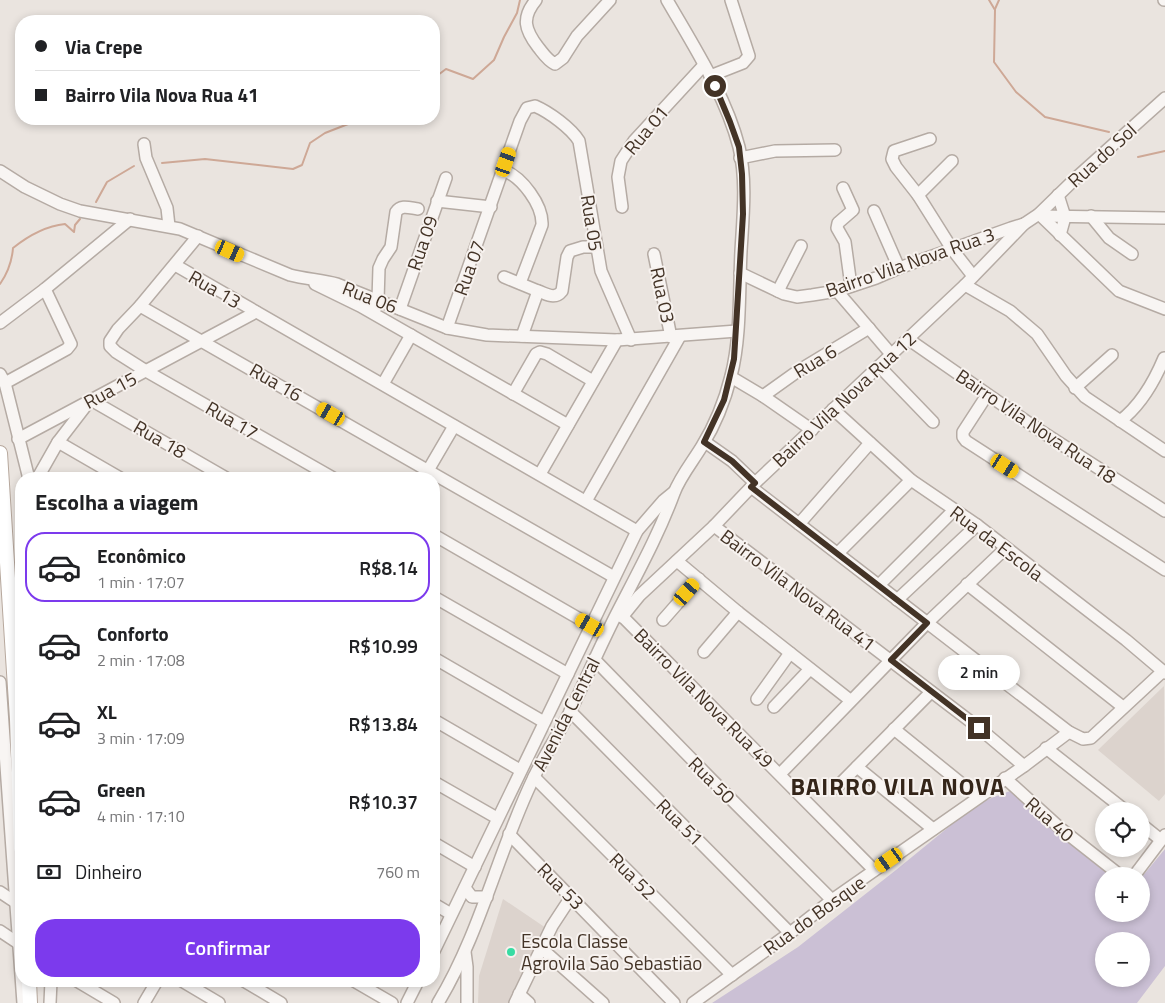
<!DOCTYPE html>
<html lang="pt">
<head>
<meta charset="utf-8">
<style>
  :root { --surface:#fff; --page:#f2f2f2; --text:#202124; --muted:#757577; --line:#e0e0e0; --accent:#7c3aed }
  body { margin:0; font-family:"Titillium Web",sans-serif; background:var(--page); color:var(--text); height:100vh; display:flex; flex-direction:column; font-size:19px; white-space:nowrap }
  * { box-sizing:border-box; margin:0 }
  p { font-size:16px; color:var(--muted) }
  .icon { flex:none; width:28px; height:28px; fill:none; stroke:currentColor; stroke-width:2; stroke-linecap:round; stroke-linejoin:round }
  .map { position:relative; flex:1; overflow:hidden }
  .panel { position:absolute; left:15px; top:472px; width:425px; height:515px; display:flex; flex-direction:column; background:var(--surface); border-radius:20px; box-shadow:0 2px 8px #0003 }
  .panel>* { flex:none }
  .banner { position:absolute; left:15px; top:15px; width:425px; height:110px; border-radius:20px; box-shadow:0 2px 8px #0003; display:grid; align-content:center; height:110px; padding:0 20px; background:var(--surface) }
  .tools { position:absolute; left:1095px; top:802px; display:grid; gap:10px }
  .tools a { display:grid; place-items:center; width:55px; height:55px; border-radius:50%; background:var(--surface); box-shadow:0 2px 8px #0003; font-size:25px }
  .end { position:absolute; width:22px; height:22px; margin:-11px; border:6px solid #433326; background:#fff; box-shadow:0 0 0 2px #fff }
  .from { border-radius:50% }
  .bubble { position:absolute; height:35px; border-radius:18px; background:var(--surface); box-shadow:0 2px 8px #0003; font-size:16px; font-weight:600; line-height:35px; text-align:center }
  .car { position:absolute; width:15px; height:30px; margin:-15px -8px; border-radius:6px; box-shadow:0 0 4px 1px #0007; background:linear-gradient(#f5c518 24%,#345 0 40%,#f5c518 0 76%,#345 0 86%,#f5c518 0) }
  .banner b { display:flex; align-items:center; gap:18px; height:48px; font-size:19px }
  .banner b+b { border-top:1px solid var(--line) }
  .banner i { width:12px; height:12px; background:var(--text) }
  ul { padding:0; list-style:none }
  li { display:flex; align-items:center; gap:15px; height:70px; margin:0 10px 8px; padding:0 10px; border:2px solid transparent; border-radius:20px }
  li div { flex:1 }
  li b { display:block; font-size:19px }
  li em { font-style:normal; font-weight:600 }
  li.selected { border-color:var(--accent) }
  li>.icon { width:45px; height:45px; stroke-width:1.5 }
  h2 { padding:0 20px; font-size:22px; line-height:60px }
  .pay { display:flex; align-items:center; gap:12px; height:55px; padding:0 20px; font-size:19px }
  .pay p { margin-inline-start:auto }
  .primary-button { display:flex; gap:10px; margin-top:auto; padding:10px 20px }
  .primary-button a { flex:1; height:58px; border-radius:20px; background:var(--accent); color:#fff; font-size:20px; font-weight:600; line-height:58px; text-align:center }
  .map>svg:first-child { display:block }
  .built { fill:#dcd3cd }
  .green { fill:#cbc0d5; fill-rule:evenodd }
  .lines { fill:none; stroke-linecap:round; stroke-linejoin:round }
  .stream { stroke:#cea896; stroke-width:2 }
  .minor-casing { stroke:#b5aba4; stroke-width:14 }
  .major-casing { stroke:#b7a89d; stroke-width:16 }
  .minor { stroke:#f8f5f3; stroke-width:11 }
  .major { stroke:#fff; stroke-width:14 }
  .route { stroke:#433326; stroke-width:6 }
  .poi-dot { fill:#37dca3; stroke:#f7f2ef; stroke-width:2 }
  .labels { text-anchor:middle; stroke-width:4; stroke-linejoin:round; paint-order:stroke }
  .street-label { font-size:19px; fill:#433326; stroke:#f7f2ef }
  .poi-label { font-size:19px; fill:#433326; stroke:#f7f2ef; text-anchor:start }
  .district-label { font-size:24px; font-weight:bold; letter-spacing:1px; fill:#342519; stroke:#f7f2ef }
</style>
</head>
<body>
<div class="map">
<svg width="1165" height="1003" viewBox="0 0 1165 1003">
  <rect width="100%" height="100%" fill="#eae4df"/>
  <g class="built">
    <polygon points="1164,686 1165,794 1159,801 1098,750"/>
    <polygon points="503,899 546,928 511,1003 478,1003 479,976"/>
  </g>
  <path class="green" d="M1010,791L1114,876H1104V914H1141V878L1165,849V966L1137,1003H712L798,947L896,870L978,803ZM1104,941H1141V979H1104Z"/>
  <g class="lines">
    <g class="stream">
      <polyline points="989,0 995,10 994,62 1016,92 1045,117 1109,132"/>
      <polyline points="995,9 999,0"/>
      <polyline points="434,78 446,69 473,79 494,60 504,37 517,13 520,0"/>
      <polyline points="1138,157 1165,151"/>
      <polyline points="162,163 205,159 293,169 302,165 310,143 325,133 361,119"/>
      <polyline points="96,202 107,182 134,166"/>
      <path d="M0,284C7,274 12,261 13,248C28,236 46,226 65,224L74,232L75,225L80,219"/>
    </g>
    <g class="minor-casing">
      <g id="minor">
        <path d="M536,0C521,18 525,30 538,47C543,53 547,60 555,64L563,58L577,36L610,0"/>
        <polyline points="1164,0 1165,0"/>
        <polyline points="710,76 743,63 749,56 731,0"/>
        <polyline points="930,139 894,151 892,159 896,167 918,195 952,249 973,276"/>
        <polyline points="144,144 146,158 167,208 169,226"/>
        <polyline points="740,158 775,151 835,150"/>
        <path d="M503,170C522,177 543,205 542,225L520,283"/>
        <path d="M0,171L25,187L60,204L80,211L180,229L290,275C306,279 322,280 337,284L447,328L487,335L617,340L737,331"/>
        <polyline points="843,188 853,210 838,223 837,228 845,242 851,286"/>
        <polyline points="918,195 952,161"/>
        <polyline points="1058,195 1065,217 1060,235"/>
        <polyline points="437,201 491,207"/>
        <polyline points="622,207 618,177 621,161 634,141 704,65"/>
        <polyline points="874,211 899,268"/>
        <polyline points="1039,214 1119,291 1165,309"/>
        <polyline points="1041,216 1165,218"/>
        <polyline points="1091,216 1109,238 1132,254"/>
        <polyline points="198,236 140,306 118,329 110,341 110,346 116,352 146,371 335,479"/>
        <polyline points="654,254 671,337"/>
        <polyline points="175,265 637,531"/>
        <polyline points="740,273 784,294 797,297 812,295 837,291 876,278 899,268 1011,228 1024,224"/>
        <polyline points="504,277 538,291"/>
        <polyline points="315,284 360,306 568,425"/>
        <polyline points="965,285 1010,311 1037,334 1066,376 1085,397 1165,451"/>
        <polyline points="778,291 801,246"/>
        <polyline points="837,291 891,354"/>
        <polyline points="140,306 614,577"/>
        <path d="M376,307L378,300L379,268L383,259L391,247L396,212C401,204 410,208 418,209"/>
        <polyline points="400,309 446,178"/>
        <polyline points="0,323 45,289 130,219"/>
        <path d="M447,328L520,121L527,108L535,106C549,112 571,128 579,141L601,271L631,340"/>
        <path d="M522,336L538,291C547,294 555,300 562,291L567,257L570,251L583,247H596"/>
        <polyline points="908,339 1036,428 1165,511"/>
        <polyline points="879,366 933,422"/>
        <polyline points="0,374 5,383 29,479"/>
        <polyline points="731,377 763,396 812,430"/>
        <polyline points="5,383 67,349 71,344 45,289"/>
        <polyline points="383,384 411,335"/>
        <polyline points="1075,388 1112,355"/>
        <polyline points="513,394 536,354 540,352 547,354 593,381"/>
        <polyline points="987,395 963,432 963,437 966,441 1165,570"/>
        <polyline points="763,396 798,371 869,328"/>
        <polyline points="91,400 228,479"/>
        <polyline points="833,409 911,480 977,525 1126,640 1165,673"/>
        <path d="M1120,421C1141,405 1154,382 1164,358"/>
        <polyline points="18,439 256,312"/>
        <polyline points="58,442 122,479"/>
        <polyline points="705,442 732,461 755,483"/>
        <polyline points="540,474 617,340"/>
        <polyline points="37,479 58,442 88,403"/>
        <polyline points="423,479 454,426"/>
        <polyline points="751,487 1069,732 1083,739 1091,738 1163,671"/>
        <polyline points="586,501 680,336"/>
        <polyline points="799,524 870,443"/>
        <polyline points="714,526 979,728 1024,766"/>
        <polyline points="434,535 590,625"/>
        <polyline points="838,553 911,480"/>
        <polyline points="677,561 738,612 850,700"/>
        <polyline points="967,584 1123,707"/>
        <polyline points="879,585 954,510"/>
        <polyline points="434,597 568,674"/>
        <polyline points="897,600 977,525"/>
        <polyline points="619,613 874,870"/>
        <polyline points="622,617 639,596 714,526 755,483 965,285 1024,224 1039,214 1077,177 1165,98"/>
        <polyline points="663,620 699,579"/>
        <polyline points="704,652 738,612"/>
        <polyline points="434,658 544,722"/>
        <polyline points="594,659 712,780 832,900"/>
        <polyline points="0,682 23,1003"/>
        <polyline points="757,699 790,653"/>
        <polyline points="774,707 810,669"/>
        <polyline points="570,711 790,933"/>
        <polyline points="434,720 520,770"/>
        <polyline points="894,729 978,797"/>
        <polyline points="1046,748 1126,811"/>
        <polyline points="857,767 933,829"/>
        <polyline points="780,774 927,623 1006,548"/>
        <polyline points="534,777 732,975"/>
        <polyline points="1005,778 1060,828 1121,876"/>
        <polyline points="434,782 497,818"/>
        <polyline points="836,788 931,692"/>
        <polyline points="1141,824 1161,840"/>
        <polyline points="509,834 674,1003"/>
        <polyline points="434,843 475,867"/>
        <polyline points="1134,876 1165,835"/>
        <polyline points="465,888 472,897 487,897"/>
        <polyline points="0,892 15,902"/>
        <polyline points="434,904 451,914"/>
        <polyline points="0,931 18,943"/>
        <polyline points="541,948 603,1003"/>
        <polyline points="434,951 637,531 663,501 674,492"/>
        <polyline points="465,952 467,967 467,1003"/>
        <polyline points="77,981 114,1003"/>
        <polyline points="182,981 219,1003"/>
        <polyline points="244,981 281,1003"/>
        <polyline points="354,981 392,1003"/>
        <polyline points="519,994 529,1003"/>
        <polyline points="50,1003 51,981"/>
        <polyline points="144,1003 157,981"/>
        <polyline points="407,1003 418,981"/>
        <path d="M438,1003C481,932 498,851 534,777C545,754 559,733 571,710C587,677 601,644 618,611C638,572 659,534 674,493C680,477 693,461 702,446C715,425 725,400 731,376C741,338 739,290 741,251C743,217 747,180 739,147C726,96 693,45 667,0"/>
        <polyline points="515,1003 552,926 571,897"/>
        <polyline points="693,1003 790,933 832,900 1024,766 1069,732"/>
      </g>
    </g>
    <g class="major-casing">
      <g id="major">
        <polyline points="0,453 17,719 21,848"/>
        <polyline points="29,981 30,1003"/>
      </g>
    </g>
    <use href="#minor" class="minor"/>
    <use href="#major" class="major"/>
  </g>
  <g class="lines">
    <polyline class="route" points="715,86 730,122 739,147 742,174 743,214 734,359 724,400 704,442 732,461 755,483 751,487 927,623 891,660 979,728"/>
  </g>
  <circle class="poi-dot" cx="511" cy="952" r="5"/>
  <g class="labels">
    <g class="street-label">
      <text transform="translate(646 130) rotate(-50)" y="7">Rua 01</text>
      <text transform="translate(1102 155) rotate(-42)" y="7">Rua do Sol</text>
      <text transform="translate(592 223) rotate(81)" y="7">Rua 05</text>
      <text transform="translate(422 243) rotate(-71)" y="7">Rua 09</text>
      <text transform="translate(910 262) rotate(-19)" y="7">Bairro Vila Nova Rua 3</text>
      <text transform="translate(469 268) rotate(-70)" y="7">Rua 07</text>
      <text transform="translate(215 289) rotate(30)" y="7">Rua 13</text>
      <text transform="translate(663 295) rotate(78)" y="7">Rua 03</text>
      <text transform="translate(370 297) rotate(21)" y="7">Rua 06</text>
      <text transform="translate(815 361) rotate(-31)" y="7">Rua 6</text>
      <text transform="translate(276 382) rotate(30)" y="7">Rua 16</text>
      <text transform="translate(110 390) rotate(-28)" y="7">Rua 15</text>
      <text transform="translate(844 399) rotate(-43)" y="7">Bairro Vila Nova Rua 12</text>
      <text transform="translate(232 420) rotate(30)" y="7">Rua 17</text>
      <text transform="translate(1036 426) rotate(34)" y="7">Bairro Vila Nova Rua 18</text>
      <text transform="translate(160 439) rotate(30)" y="7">Rua 18</text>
      <text transform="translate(997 543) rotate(37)" y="7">Rua da Escola</text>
      <text transform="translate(798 590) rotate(37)" y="7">Bairro Vila Nova Rua 41</text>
      <text transform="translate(704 698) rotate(45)" y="7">Bairro Vila Nova Rua 49</text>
      <text transform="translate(566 714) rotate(-63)" y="7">Avenida Central</text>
      <text transform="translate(712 780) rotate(45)" y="7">Rua 50</text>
      <text transform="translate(1050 819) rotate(41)" y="7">Rua 40</text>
      <text transform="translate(680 822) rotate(45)" y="7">Rua 51</text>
      <text transform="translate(633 876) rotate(45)" y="7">Rua 52</text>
      <text transform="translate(561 886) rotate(45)" y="7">Rua 53</text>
      <text transform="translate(814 915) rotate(-36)" y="7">Rua do Bosque</text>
    </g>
    <g class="poi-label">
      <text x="521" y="948">Escola Classe<tspan x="521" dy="22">Agrovila São Sebastião</tspan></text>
    </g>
    <g class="district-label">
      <text x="898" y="795">BAIRRO VILA NOVA</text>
    </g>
  </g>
</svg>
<div class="tools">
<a><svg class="icon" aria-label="locate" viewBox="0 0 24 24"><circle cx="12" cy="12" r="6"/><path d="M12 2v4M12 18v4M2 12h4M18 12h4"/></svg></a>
<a>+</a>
<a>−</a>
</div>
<i class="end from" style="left:715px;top:86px"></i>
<i class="end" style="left:979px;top:728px"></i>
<div class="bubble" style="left:938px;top:655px;width:82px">2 min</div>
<i class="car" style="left:506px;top:162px;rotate:19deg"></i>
<i class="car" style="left:230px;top:251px;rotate:114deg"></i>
<i class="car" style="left:331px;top:414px;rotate:300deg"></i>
<i class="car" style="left:1005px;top:466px;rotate:123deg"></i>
<i class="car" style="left:687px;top:592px;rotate:41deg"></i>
<i class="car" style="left:590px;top:625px;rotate:300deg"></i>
<i class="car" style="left:889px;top:860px;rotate:235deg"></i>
<div class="banner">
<b><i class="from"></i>Via Crepe</b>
<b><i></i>Bairro Vila Nova Rua 41</b>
</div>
<section class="panel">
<h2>Escolha a viagem</h2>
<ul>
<li class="selected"><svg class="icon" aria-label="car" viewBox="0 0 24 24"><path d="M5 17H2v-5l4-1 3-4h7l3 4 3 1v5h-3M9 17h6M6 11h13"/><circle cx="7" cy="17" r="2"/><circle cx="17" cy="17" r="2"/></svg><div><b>Econômico</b><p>1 min · 17:07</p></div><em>R$8.14</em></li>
<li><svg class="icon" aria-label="car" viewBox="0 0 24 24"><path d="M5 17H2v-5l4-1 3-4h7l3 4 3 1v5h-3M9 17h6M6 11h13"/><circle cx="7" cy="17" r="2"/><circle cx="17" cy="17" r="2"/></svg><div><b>Conforto</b><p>2 min · 17:08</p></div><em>R$10.99</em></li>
<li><svg class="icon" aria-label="car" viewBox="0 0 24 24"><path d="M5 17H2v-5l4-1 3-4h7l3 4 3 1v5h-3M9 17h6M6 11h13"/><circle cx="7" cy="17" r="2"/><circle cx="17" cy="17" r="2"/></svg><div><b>XL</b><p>3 min · 17:09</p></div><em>R$13.84</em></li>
<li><svg class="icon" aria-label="car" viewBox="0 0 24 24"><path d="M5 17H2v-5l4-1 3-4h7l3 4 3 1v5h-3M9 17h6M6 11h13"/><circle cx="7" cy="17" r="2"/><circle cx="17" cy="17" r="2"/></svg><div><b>Green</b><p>4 min · 17:10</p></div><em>R$10.37</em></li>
</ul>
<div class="pay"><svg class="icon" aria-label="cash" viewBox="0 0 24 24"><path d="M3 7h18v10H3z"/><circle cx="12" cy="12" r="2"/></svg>Dinheiro<p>760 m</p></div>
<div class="primary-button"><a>Confirmar</a></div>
</section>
</div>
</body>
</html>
